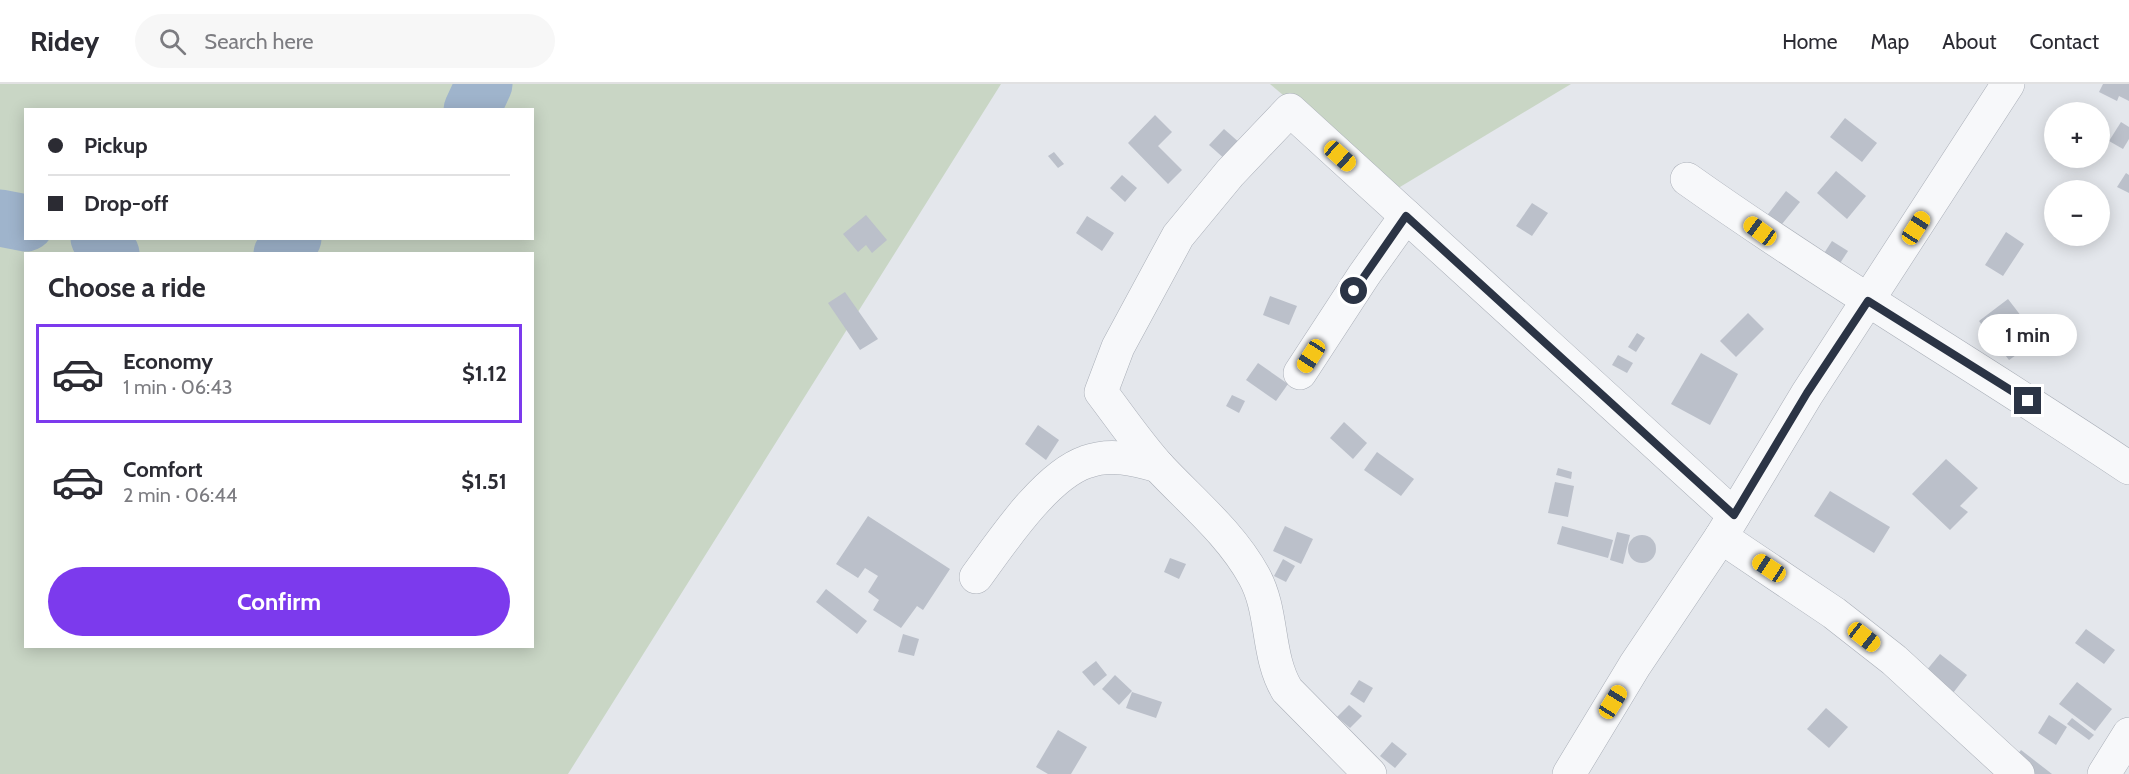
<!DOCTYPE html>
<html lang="en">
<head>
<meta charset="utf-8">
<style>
  :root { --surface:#fff; --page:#f7f7f7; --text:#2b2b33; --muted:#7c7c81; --line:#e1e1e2; --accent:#7c3aed }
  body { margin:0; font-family:Cabin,sans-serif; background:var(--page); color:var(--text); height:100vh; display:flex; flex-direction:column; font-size:22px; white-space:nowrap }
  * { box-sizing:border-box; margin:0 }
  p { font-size:20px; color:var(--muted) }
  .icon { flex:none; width:33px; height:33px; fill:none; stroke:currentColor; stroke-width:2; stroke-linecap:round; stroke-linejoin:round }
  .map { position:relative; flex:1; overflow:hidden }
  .side { position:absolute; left:24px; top:168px; width:510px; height:396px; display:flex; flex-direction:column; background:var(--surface); border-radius:0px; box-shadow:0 3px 15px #0003 }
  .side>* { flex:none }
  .hud { position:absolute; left:24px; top:24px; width:510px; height:132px; border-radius:0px; box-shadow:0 3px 15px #0003; display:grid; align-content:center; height:132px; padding:0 24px; background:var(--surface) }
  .controls { position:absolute; left:2044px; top:18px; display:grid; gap:12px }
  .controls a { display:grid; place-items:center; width:66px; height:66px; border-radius:50%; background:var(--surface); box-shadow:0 3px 15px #0003; font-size:30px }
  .end { position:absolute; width:27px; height:27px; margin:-14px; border:8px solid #2b3445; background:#fff; box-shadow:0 0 0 3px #fff }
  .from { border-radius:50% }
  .bubble { position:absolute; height:42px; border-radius:21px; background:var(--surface); box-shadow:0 3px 15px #0003; font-size:20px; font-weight:700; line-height:42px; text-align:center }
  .car { position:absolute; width:18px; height:36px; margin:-18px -9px; border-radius:8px; box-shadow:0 0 4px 2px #0007; background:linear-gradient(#f5c518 24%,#345 0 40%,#f5c518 0 76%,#345 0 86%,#f5c518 0) }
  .hud b { display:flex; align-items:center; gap:21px; height:57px; font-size:22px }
  .hud b+b { border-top:2px solid var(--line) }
  .hud i { width:15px; height:15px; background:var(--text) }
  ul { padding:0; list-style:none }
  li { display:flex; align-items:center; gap:18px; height:99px; margin:0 12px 9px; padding:0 12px; border:3px solid transparent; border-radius:0px }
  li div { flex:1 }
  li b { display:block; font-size:22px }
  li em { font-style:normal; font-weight:700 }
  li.selected { border-color:var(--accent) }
  li>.icon { width:54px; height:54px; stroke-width:1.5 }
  h2 { padding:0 24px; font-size:27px; line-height:72px }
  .cta { display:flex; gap:12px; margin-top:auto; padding:12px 24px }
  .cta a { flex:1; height:69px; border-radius:36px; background:var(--accent); color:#fff; font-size:24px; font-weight:700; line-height:69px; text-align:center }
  header { display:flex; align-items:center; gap:36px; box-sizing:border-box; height:84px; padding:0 30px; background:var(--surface); border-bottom:2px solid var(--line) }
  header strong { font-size:28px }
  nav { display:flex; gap:33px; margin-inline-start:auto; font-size:21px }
  .search { width:420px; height:54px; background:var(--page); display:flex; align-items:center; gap:15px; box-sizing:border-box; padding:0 21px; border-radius:33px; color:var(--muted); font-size:22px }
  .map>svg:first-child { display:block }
  .green { fill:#c9d6c5; fill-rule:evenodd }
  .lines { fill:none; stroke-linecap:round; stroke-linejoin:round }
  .river { stroke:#9fb4cc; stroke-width:57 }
  .building { fill:#bbc0ca }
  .minor-casing { stroke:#a9aeb7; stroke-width:34 }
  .minor { stroke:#f7f8fa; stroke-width:33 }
  .route { stroke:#2b3445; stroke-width:8 }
</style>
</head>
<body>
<header>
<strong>Ridey</strong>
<div class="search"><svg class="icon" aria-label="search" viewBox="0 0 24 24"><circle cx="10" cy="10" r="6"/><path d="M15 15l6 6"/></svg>Search here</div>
<nav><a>Home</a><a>Map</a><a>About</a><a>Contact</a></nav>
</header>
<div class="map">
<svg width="2129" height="690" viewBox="0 0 2129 690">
  <rect width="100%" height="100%" fill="#e4e7ec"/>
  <g class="green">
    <path d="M0,0H1001L568,690H0ZM26,26H532V154H26ZM26,170H532V562H26Z"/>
    <polygon points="1270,0 1571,0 1395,106"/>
  </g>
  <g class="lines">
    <g class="river">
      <polyline points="472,26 484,0"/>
      <polyline points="0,134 26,139"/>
      <polyline points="99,154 111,170"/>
      <polyline points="282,170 293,154"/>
    </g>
  </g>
  <g class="building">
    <polygon points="2103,0 2129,0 2129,17 2119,12 2117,17 2099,8"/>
    <polygon points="1155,31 1172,48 1158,62 1182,86 1168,100 1128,59"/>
    <polygon points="1845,34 1877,59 1862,78 1830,53"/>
    <polygon points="2121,38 2129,43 2129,55 2123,65 2109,57"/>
    <polygon points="1224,45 1241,60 1226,76 1209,61"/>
    <polygon points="1054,68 1064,80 1058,84 1048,72"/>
    <polygon points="1836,87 1866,112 1847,135 1817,109"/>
    <polygon points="2126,89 2129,91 2129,109 2117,103"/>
    <polygon points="1122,91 1137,104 1125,118 1110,104"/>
    <polygon points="1786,107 1800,118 1778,145 1765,134"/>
    <polygon points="1532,119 1548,129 1532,152 1516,142"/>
    <polygon points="866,131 887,156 872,169 866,161 858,168 843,150"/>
    <polygon points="1087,132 1114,149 1102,167 1076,149"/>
    <polygon points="2006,148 2024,160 2003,192 1985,181"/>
    <polygon points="1832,157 1848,167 1835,187 1819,177"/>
    <polygon points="845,208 878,255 860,266 828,219"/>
    <polygon points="1270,212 1297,222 1289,241 1263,231"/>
    <polygon points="2008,215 2028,241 2021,246 2032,260 2009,276 1979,237"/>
    <polygon points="1748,229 1764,245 1736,273 1720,257"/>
    <polygon points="1637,249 1645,254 1636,268 1628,263"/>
    <polygon points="1701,269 1738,290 1710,341 1671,320"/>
    <polygon points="1618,271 1633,279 1627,289 1612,281"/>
    <polygon points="1258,279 1288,300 1276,317 1246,296"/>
    <polygon points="1232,311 1245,317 1239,329 1226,322"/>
    <polygon points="1344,338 1367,359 1353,375 1330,354"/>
    <polygon points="1038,341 1059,356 1046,376 1025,360"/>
    <polygon points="1377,368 1414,395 1401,412 1364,386"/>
    <polygon points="1946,375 1978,404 1960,422 1968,428 1950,446 1912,410"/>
    <polygon points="1558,384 1572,388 1571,395 1556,391"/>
    <polygon points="1555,398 1574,402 1568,433 1548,429"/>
    <polygon points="1830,407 1890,443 1874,469 1814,432"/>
    <polygon points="868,432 950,485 923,526 917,522 901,544 873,526 879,516 868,508 878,492 865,484 858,494 836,480"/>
    <polygon points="1285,442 1313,455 1301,480 1273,467"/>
    <polygon points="1562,442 1613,456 1608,474 1557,460"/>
    <polygon points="1617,448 1630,451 1623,480 1610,476"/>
    <circle cx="1642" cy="465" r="14"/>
    <polygon points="1170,474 1186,480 1179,495 1164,488"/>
    <polygon points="1283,475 1295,482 1286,498 1274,492"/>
    <polygon points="826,505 867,537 857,550 816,518"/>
    <polygon points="2086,545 2115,566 2104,580 2075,559"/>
    <polygon points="903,550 919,555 914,572 898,568"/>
    <polygon points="1940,570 1967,591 1953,609 1926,587"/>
    <polygon points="1096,577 1107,591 1094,602 1082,588"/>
    <polygon points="1115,591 1132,607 1119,621 1102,605"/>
    <polygon points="1359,596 1373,604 1364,619 1350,610"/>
    <polygon points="2077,598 2112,625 2095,647 2059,620"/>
    <polygon points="1132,608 1162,618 1156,634 1126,624"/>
    <polygon points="1349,621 1362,632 1350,644 1337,633"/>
    <polygon points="1826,624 1848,643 1829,664 1807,645"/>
    <polygon points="2049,631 2067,643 2056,661 2038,649"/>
    <polygon points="2072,634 2094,651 2089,656 2067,640"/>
    <polygon points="1058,646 1087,663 1071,690 1048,690 1036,683"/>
    <polygon points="1392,658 1407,670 1395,684 1380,672"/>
    <polygon points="2021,666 2052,690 2025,690 2011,679"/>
  </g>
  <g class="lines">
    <g class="minor-casing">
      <g id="minor">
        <path d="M1687,95C1831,197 1983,286 2129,384"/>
        <polyline points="1300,289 1364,191 1406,132"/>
        <polyline points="1721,453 1834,529 1894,576 2018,690"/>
        <path d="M976,493C1001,459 1045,392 1086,378C1110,369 1135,375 1158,382"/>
        <path d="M1370,690L1287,606C1266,571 1274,528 1254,492C1231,450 1192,418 1160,384C1139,361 1120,333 1101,308L1118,263L1178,152L1230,89L1290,26L1734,431"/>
        <polyline points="1569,690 1635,581 1721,453 1807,310 2008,0"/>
        <polyline points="2104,690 2129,650"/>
      </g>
    </g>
    <use href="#minor" class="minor"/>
  </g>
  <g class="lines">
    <polyline class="route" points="1354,207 1406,132 1734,431 1807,309 1868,217 2028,317"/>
  </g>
</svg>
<div class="controls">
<a>+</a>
<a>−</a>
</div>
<i class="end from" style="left:1354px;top:207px"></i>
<i class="end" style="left:2028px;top:317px"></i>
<div class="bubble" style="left:1978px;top:230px;width:99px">1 min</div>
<i class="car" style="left:1340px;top:72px;rotate:132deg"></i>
<i class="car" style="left:1916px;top:144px;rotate:33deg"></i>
<i class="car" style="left:1760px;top:147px;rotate:306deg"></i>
<i class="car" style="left:1311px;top:272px;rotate:213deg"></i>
<i class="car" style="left:1769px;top:484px;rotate:303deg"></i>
<i class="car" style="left:1864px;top:553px;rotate:128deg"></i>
<i class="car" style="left:1613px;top:618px;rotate:32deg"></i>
<div class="hud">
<b><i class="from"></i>Pickup</b>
<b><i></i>Drop-off</b>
</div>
<section class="side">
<h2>Choose a ride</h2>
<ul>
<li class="selected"><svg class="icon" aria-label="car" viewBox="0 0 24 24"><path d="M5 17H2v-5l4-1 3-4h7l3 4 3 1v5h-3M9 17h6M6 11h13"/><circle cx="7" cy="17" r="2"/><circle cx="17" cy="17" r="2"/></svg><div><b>Economy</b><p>1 min · 06:43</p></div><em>$1.12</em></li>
<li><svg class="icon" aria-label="car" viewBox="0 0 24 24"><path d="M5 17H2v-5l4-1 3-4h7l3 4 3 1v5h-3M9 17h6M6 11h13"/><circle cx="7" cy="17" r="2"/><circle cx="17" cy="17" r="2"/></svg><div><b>Comfort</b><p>2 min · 06:44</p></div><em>$1.51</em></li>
</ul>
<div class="cta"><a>Confirm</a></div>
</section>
</div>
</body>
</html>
